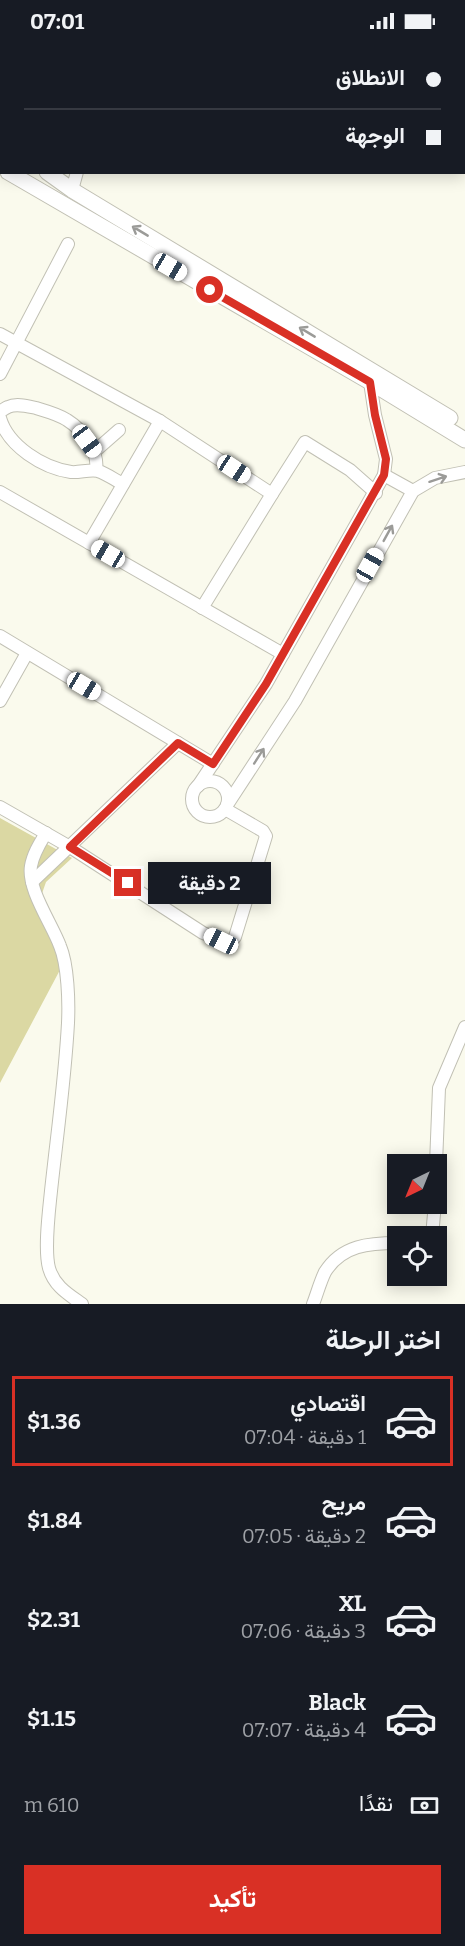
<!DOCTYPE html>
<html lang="ar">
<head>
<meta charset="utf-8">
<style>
  :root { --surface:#171b24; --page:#242831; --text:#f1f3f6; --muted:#9ea1a6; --line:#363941; --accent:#d93025 }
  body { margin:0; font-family:Bitter,Vazirmatn,serif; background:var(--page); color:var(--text); direction:rtl; height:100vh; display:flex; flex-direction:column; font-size:22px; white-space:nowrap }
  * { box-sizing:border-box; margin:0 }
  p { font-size:20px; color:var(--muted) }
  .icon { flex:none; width:33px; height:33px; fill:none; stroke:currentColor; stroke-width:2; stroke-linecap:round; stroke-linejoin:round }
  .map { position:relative; height:1262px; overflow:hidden; direction:ltr }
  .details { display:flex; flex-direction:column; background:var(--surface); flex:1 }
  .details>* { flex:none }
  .guide { position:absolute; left:0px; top:0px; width:465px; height:132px; box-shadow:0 3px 15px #0003; direction:rtl; display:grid; align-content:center; height:132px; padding:0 24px; background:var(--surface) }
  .needle { width:39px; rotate:223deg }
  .buttons { position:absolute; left:387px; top:1112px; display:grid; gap:12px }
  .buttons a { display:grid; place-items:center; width:60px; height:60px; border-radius:0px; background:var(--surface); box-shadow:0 3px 15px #0003; font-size:30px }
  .end { position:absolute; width:27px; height:27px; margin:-14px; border:8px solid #d93025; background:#fff; box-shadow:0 0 0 3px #fff }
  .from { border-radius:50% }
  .bubble { position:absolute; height:42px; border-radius:0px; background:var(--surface); box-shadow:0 3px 15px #0003; font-size:20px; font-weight:700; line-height:42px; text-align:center; direction:rtl }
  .car { position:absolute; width:18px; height:36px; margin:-18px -9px; border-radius:8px; box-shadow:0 0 4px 2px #0007; background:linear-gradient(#fff 24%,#345 0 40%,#fff 0 76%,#345 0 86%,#fff 0) }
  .guide b { display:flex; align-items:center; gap:21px; height:57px; font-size:22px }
  .guide b+b { border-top:2px solid var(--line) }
  .guide i { width:15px; height:15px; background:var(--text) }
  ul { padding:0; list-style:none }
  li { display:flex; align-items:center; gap:18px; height:90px; margin:0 12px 9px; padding:0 12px; border:3px solid transparent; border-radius:0px }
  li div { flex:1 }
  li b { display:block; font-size:22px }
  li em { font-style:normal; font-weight:700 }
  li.current { border-color:var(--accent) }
  li>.icon { width:54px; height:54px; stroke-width:1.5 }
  h2 { padding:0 24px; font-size:27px; line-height:72px }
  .pay { display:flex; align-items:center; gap:15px; height:66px; padding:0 24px; font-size:22px }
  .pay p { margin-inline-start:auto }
  .button { display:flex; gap:12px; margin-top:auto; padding:12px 24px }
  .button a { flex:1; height:69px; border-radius:0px; background:var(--accent); color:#fff; font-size:24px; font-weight:700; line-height:69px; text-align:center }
  .status { display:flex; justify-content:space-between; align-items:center; height:42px; padding:0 30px; background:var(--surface); direction:ltr }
  .status svg { height:16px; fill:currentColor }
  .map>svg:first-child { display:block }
  .green { fill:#dbd8a3 }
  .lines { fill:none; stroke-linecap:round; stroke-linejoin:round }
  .minor-casing { stroke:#c1c0b4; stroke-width:14 }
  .major-casing { stroke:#c1c0b4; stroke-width:17 }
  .minor { stroke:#fff; stroke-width:12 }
  .major { stroke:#fff; stroke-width:15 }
  .oneway { stroke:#9b9b98 }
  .route { stroke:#d93025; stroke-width:8 }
</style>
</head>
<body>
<div class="status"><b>07:01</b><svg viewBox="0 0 49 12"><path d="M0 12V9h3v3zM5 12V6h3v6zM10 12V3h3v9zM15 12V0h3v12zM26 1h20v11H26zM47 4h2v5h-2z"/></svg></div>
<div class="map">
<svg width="465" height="1262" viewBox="0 0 465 1262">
  <rect width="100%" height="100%" fill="#fafaed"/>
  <polygon class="green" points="0,776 72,816 46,840 39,860 61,926 0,1041"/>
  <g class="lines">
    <g class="minor-casing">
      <g id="minor">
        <polyline points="140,2 141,0"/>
        <polyline points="72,148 77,130"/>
        <polyline points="0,292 160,379 272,452 305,400 350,428 376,451"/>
        <polyline points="0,332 68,202"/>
        <path d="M0,370C3,368 5,366 8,365C16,361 27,364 36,366C46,369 58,372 67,378C83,388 99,409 96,428"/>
        <path d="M0,376C8,404 43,426 71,430C79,431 90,427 98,429C107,432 115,438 123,442"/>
        <polyline points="95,409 119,388"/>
        <polyline points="384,433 413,449"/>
        <polyline points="0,450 283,612"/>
        <polyline points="89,501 160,379"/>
        <polyline points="202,566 272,452"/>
        <polyline points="0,594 213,722"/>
        <polyline points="0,659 27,611"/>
        <circle cx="210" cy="757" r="18"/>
        <polyline points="198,744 266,642 384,433 386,417 375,373 370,340"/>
        <polyline points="227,763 295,659 413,449 435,436 465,430"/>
        <polyline points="0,765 70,805 203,891 229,901 235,895 266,794 263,789 225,767"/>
        <path d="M46,791C40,801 33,812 31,824C27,847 52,882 60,904C68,923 69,960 68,981C65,1037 57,1093 51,1149C49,1169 44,1207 49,1226C54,1244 68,1252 82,1262"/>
        <polyline points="32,840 178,701"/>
        <polyline points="436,1122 439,1046 465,985"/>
        <polyline points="432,1194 435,1161"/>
        <path d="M313,1262C317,1252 320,1240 325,1230C342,1203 369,1201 398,1201"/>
      </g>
    </g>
    <g class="major-casing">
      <g id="major">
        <polyline points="0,97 2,99"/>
        <polyline points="0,116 2,117"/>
        <polyline points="8,130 370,340 465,398"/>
        <polyline points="47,130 72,148 450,376"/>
      </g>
    </g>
    <use href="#minor" class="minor"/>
    <use href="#major" class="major"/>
  </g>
  <defs><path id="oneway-shaft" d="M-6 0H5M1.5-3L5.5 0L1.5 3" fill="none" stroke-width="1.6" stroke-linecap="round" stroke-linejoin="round" transform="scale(1.5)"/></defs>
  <g class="oneway">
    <use href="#oneway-shaft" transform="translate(140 189) rotate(-149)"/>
    <use href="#oneway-shaft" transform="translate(307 290) rotate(-149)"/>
    <use href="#oneway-shaft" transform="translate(438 437) rotate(-18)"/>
    <use href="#oneway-shaft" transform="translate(388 491) rotate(-61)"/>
    <use href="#oneway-shaft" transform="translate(259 714) rotate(-57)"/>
  </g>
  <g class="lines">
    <polyline class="route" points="128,841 70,805 178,701 213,722 266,642 384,433 386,417 375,373 370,340 210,248"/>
  </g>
</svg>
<div class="buttons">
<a><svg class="needle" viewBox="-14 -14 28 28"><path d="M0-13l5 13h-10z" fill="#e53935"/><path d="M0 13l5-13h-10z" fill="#9ea1a6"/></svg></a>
<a><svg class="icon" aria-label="locate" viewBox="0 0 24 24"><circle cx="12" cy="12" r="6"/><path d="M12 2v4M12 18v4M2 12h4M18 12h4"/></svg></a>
</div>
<i class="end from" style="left:210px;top:248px"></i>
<i class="end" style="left:128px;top:841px"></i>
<div class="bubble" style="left:148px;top:820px;width:123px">2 دقيقة</div>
<i class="car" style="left:170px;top:225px;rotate:120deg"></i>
<i class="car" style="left:87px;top:399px;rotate:143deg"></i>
<i class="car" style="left:234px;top:427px;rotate:123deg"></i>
<i class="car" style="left:108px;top:512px;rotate:300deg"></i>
<i class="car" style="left:370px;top:523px;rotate:29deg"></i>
<i class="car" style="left:84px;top:644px;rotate:121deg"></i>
<i class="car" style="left:221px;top:899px;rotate:296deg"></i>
<div class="guide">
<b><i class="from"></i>الانطلاق</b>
<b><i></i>الوجهة</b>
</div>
</div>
<section class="details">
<h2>اختر الرحلة</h2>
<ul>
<li class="current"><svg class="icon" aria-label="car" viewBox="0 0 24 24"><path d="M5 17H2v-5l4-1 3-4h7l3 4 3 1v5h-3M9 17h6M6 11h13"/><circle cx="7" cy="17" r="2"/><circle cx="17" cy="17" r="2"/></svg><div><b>اقتصادي</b><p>1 دقيقة · 07:04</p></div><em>$1.36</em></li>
<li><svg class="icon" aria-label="car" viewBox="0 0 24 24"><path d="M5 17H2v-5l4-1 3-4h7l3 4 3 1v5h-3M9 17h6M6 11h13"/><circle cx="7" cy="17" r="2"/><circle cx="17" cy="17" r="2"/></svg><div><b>مريح</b><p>2 دقيقة · 07:05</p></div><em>$1.84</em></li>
<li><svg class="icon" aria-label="car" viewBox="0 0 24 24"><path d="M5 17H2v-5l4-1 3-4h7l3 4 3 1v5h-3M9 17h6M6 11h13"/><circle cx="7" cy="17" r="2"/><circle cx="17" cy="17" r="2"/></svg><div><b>XL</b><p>3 دقيقة · 07:06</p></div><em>$2.31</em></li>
<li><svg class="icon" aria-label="car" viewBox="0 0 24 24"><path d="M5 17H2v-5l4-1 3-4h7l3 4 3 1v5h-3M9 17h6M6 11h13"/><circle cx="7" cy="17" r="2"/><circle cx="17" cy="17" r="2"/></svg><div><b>Black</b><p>4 دقيقة · 07:07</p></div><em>$1.15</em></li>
</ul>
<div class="pay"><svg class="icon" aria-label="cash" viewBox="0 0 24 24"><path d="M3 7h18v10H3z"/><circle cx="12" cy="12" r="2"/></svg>نقدًا<p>610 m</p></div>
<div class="button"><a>تأكيد</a></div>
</section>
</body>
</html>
